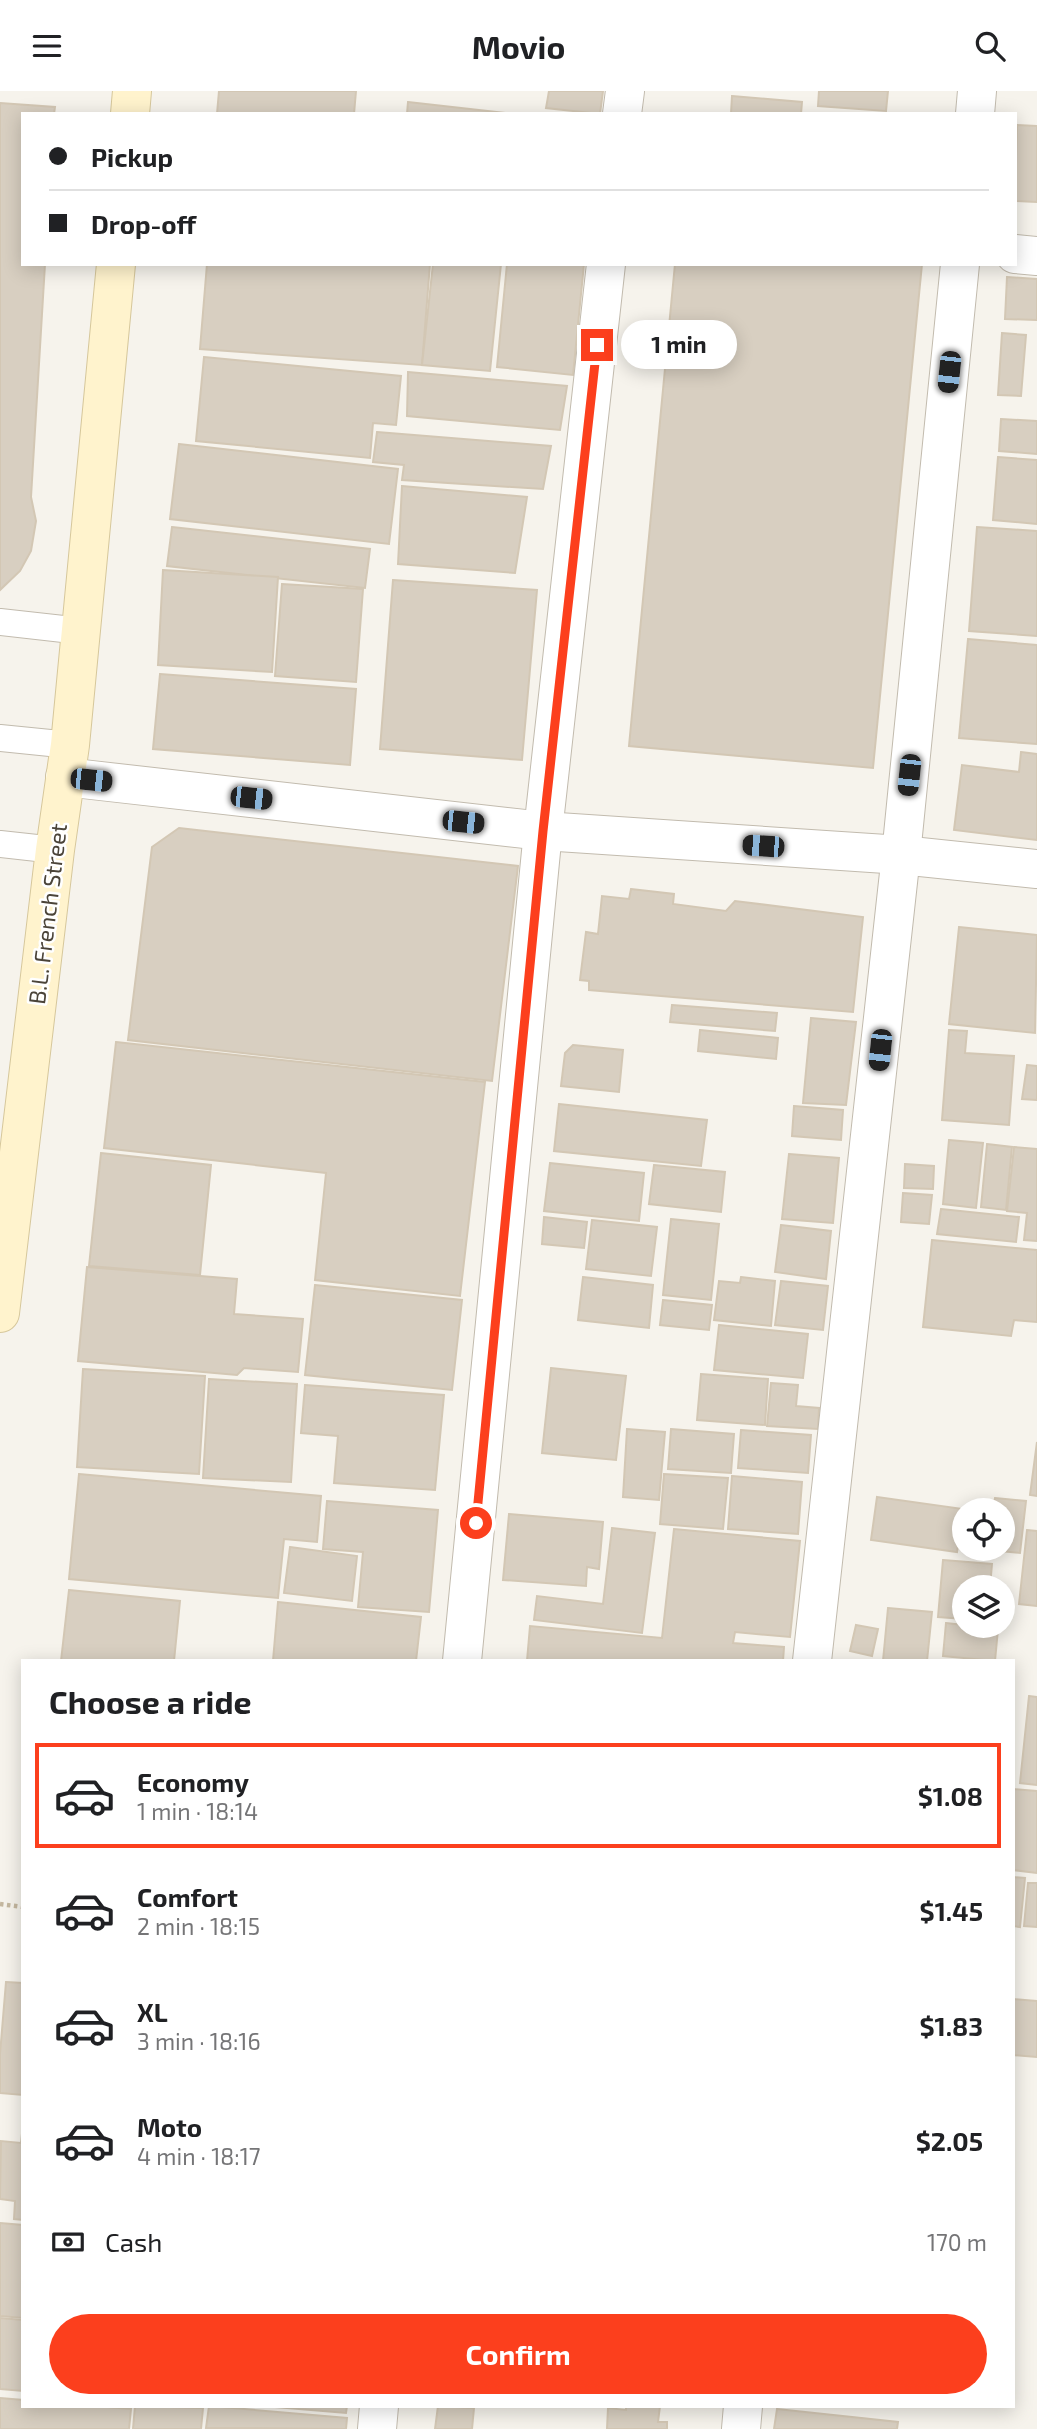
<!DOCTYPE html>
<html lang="en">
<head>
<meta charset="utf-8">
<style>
  :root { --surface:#fff; --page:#f2f2f2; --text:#202124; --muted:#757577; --line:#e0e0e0; --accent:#fc3f1d }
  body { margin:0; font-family:"Exo 2",sans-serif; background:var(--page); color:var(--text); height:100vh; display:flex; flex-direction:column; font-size:26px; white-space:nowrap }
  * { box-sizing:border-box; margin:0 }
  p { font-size:23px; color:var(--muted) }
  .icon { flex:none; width:38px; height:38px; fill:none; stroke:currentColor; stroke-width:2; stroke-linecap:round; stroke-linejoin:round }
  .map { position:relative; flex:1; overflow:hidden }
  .drawer { position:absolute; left:21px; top:1568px; width:994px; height:749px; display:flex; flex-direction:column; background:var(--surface); border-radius:0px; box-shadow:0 4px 18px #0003 }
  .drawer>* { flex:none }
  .banner { position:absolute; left:21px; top:21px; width:996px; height:154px; border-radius:0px; box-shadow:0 4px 18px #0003; display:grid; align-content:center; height:154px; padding:0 28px; background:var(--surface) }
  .fabs { position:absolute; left:952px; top:1407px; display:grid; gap:14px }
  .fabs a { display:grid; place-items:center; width:63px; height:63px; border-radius:50%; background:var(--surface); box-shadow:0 4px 18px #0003; font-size:35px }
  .end { position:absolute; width:32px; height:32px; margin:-16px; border:9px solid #fc3f1d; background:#fff; box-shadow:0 0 0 4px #fff }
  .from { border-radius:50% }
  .bubble { position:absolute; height:49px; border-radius:24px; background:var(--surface); box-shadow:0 4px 18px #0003; font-size:23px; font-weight:700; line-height:49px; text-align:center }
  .car { position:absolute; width:21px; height:42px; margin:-21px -10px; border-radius:9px; box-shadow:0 0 5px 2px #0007; background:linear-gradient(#222 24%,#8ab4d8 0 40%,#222 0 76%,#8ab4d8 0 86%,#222 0) }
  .banner b { display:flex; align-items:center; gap:24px; height:66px; font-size:26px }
  .banner b+b { border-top:2px solid var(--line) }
  .banner i { width:18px; height:18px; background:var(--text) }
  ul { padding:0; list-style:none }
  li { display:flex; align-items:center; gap:21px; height:105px; margin:0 14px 10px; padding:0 14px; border:4px solid transparent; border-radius:0px }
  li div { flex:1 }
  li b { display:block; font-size:26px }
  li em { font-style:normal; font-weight:700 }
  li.current { border-color:var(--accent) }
  li>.icon { width:63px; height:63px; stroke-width:1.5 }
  h2 { padding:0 28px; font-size:32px; line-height:84px }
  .pay { display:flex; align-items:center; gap:18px; height:77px; padding:0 28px; font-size:26px }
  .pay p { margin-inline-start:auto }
  .primary-button { display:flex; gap:14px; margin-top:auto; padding:14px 28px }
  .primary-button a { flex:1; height:80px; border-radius:42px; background:var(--accent); color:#fff; font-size:28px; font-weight:700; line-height:80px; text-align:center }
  header { display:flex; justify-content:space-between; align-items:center; height:91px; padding:0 28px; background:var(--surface); font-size:32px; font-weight:700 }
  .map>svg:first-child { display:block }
  .building { fill:#d8cfc1; stroke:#d3c7b4; stroke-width:2 }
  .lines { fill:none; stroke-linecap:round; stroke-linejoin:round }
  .lane-casing { stroke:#c2bbae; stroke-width:28 }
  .street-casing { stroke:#c2bbae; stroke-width:40 }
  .secondary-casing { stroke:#d6c79b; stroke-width:40 }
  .path { stroke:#c4b79f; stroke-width:4.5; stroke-dasharray:3.5 3.5; stroke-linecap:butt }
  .lane { stroke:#fff; stroke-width:26 }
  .street { stroke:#fff; stroke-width:38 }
  .secondary { stroke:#fff3cd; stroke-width:38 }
  .route { stroke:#fc3f1d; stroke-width:9 }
  .labels { text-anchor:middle; stroke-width:5; stroke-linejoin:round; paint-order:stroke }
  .street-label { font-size:23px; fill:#4b4439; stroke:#fff }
</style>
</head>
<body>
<header><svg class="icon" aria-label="menu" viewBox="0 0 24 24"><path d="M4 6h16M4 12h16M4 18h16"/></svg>Movio<svg class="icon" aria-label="search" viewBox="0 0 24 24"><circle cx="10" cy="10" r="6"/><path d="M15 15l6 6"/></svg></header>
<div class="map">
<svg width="1037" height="2338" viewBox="0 0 1037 2338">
  <rect width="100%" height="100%" fill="#f6f3ec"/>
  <g class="building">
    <polygon points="219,0 356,0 354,23 217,23"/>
    <polygon points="549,0 603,0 600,23 546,17"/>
    <polygon points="819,0 888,0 886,20 818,15"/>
    <polygon points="732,5 802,11 801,23 731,23"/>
    <polygon points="408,11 514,23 407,23"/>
    <polygon points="0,12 55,16 54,23 23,23 23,173 45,173 31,406 36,430 31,460 20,480 0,499"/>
    <polygon points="1017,34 1037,35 1037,111 1015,110"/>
    <polygon points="207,173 430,173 422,274 200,258"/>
    <polygon points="433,173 501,173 490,280 422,274"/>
    <polygon points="507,173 584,173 573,284 497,276"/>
    <polygon points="675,173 922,173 873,677 629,655"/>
    <polygon points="1007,186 1037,188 1037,229 1005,228"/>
    <polygon points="1002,242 1026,244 1021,305 998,304"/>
    <polygon points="204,266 401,285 396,334 373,332 370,367 196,350"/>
    <polygon points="408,281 567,295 560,339 407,325"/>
    <polygon points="1001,328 1037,330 1037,363 999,360"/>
    <polygon points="377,341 551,355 543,398 402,389 404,374 373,371"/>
    <polygon points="179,353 398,378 389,453 170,428"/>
    <polygon points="998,366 1037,369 1037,433 993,429"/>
    <polygon points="402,395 527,406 515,482 398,473"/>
    <polygon points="172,436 370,458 365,497 167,475"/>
    <polygon points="977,436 1037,440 1037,545 969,540"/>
    <polygon points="163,479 278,486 272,581 158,574"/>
    <polygon points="393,489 537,499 522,669 380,658"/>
    <polygon points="282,493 363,498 356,591 275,585"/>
    <polygon points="968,548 1037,554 1037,653 959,647"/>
    <polygon points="160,583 356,598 350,674 153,658"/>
    <polygon points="1021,661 1037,663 1037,749 954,739 962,674 1019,681"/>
    <polygon points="179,737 518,775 492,990 128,949 152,756"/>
    <polygon points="631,798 674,803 673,813 726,820 735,810 863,826 853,921 589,899 589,890 580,889 586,841 598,843 602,805 629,808"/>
    <polygon points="959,836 1037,844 1035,942 949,933"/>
    <polygon points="672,914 777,922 775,940 670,931"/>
    <polygon points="811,927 856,931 846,1014 803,1012"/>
    <polygon points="700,939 778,947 776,968 698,960"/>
    <polygon points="949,939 967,940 965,962 1014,965 1009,1034 942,1029"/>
    <polygon points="116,951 485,991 460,1205 315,1189 326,1082 104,1057"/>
    <polygon points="573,954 623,959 619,1001 561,995 565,962"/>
    <polygon points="1027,974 1037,975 1037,1009 1022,1008"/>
    <polygon points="559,1013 707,1029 701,1075 554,1060"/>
    <polygon points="794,1015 843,1019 841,1049 792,1045"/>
    <polygon points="949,1049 983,1052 976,1117 943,1113"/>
    <polygon points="987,1053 1012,1056 1006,1119 981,1116"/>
    <polygon points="1014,1056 1037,1058 1037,1150 1024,1149 1027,1122 1007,1120"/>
    <polygon points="101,1062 211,1074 200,1184 89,1175"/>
    <polygon points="789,1063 839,1067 833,1132 782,1128"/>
    <polygon points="550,1072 644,1082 639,1130 544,1120"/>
    <polygon points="905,1073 934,1075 933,1098 904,1097"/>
    <polygon points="654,1074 725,1081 721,1121 649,1113"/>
    <polygon points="903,1102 932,1104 929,1133 901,1131"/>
    <polygon points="941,1118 1019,1126 1016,1151 937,1143"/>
    <polygon points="544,1126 587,1131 584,1157 542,1153"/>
    <polygon points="671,1128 719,1133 711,1209 663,1204"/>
    <polygon points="592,1129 657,1136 651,1185 586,1178"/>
    <polygon points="781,1134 831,1140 826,1188 775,1181"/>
    <polygon points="932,1149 1037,1159 1037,1231 1014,1229 1011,1245 923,1236"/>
    <polygon points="87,1176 237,1188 234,1223 303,1228 298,1281 244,1277 237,1284 78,1270"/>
    <polygon points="583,1186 653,1194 649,1237 578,1229"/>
    <polygon points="741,1186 775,1190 771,1235 714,1229 719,1190 740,1192"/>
    <polygon points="781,1190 828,1195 823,1239 775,1234"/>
    <polygon points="315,1194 462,1209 452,1299 305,1284"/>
    <polygon points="663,1209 712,1214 709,1239 660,1234"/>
    <polygon points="719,1234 808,1243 803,1287 714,1279"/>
    <polygon points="551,1277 626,1285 616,1369 542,1362"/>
    <polygon points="83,1278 205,1285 199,1383 77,1376"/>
    <polygon points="701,1283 768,1288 765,1334 697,1329"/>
    <polygon points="209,1288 297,1293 291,1391 203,1387"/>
    <polygon points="771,1292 798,1294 796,1315 819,1317 818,1338 767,1335"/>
    <polygon points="305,1294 444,1304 435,1399 334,1392 338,1345 301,1342"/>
    <polygon points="627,1338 665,1341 659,1409 623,1406"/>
    <polygon points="671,1338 734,1343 731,1382 668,1378"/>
    <polygon points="741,1339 811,1344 808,1382 738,1377"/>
    <polygon points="1037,1351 1037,1405 1030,1404"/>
    <polygon points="79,1383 321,1405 317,1451 284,1448 278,1507 69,1488"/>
    <polygon points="664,1383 728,1387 723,1438 660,1433"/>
    <polygon points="732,1385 802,1391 798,1443 728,1438"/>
    <polygon points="877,1406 963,1418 957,1461 871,1449"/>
    <polygon points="995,1407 1026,1410 1020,1462 989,1459 1003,1458 1003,1419 993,1419"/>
    <polygon points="327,1410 438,1419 429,1521 358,1516 363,1461 323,1458"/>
    <polygon points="509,1423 603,1431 599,1478 587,1476 586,1495 503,1489"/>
    <polygon points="612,1437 655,1442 642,1542 534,1529 537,1505 603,1513"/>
    <polygon points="674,1438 800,1450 790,1546 735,1541 733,1552 784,1556 783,1570 527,1570 530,1535 662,1547"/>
    <polygon points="1027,1439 1037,1440 1037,1515 1019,1513"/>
    <polygon points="290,1456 357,1465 352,1510 284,1502"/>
    <polygon points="943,1469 992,1473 990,1496 964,1496 964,1528 938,1526"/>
    <polygon points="69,1499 180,1510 174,1570 61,1570"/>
    <polygon points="278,1511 421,1526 416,1570 273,1570"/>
    <polygon points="888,1517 932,1521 927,1570 883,1570"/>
    <polygon points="946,1532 998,1538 995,1570 943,1565"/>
    <polygon points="856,1534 878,1538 872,1565 850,1560"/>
    <polygon points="1029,1605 1037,1606 1037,1694 1020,1692"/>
    <polygon points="1013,1698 1037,1700 1037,1782 1013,1779"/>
    <polygon points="1013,1786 1025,1787 1020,1836 1013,1835"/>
    <polygon points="1028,1792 1037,1792 1037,1836 1024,1835"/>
    <polygon points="6,1891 23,1892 23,2004 0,2002 0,1963"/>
    <polygon points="1013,1908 1037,1910 1037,1966 1013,1964"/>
    <polygon points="23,2033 23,2129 14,2128 15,2110 0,2108 1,2050 21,2052"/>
    <polygon points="0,2132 23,2134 23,2227 0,2225"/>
    <polygon points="0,2227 23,2229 23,2300 0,2298"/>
    <polygon points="0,2307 23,2309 23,2315 95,2315 131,2318 129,2338 0,2338"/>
    <polygon points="135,2315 203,2317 201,2338 133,2338"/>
    <polygon points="209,2315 347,2327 346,2338 206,2337"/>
    <polygon points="263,2315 347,2315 346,2322"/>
    <polygon points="438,2315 474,2317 472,2338 435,2338"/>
    <polygon points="626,2315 660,2315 658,2331 667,2331 667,2338 607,2338 608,2317 626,2319"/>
    <polygon points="777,2318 898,2331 897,2338 774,2338"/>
  </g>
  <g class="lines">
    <g class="lane-casing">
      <g id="lane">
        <polyline points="0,531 81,540"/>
        <polyline points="0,647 70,654"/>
        <polyline points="0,753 55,759"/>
      </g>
    </g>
    <g class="street-casing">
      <g id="street">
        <polyline points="622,23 625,0"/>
        <polyline points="975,23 977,0"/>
        <polyline points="1015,163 1037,165"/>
        <polyline points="65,686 543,740 901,764 1037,778"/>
        <polyline points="462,1570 543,740 606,173"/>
        <polyline points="812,1570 901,764 960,173"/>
        <polyline points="377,2338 379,2315"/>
        <polyline points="741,2338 743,2315"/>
      </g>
    </g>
    <g class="secondary-casing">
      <g id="secondary">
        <polyline points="130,23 132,0"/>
        <polyline points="0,1222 55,759 70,654 116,173"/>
      </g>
    </g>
    <polyline class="path" points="0,1813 23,1816"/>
    <use href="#lane" class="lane"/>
    <use href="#street" class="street"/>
    <use href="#secondary" class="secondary"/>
  </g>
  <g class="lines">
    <polyline class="route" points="476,1432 543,740 597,254"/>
  </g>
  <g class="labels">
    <g class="street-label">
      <text transform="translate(48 823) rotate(-83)" y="8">B.L. French Street</text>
    </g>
  </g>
</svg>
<div class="fabs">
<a><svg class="icon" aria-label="locate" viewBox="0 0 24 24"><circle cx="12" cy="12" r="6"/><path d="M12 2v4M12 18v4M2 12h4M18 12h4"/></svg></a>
<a><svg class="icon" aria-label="layers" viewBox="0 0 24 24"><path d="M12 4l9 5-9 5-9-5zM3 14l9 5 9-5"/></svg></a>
</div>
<i class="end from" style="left:476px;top:1432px"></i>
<i class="end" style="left:597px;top:254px"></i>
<div class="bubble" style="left:621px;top:229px;width:116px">1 min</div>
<i class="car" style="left:949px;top:281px;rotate:186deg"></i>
<i class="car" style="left:909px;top:684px;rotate:186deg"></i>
<i class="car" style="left:91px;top:689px;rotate:96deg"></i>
<i class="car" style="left:251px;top:707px;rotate:96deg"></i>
<i class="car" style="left:463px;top:731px;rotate:96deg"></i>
<i class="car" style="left:763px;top:755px;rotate:274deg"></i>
<i class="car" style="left:880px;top:959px;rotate:186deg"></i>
<div class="banner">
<b><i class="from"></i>Pickup</b>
<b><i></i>Drop-off</b>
</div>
<section class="drawer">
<h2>Choose a ride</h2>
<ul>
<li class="current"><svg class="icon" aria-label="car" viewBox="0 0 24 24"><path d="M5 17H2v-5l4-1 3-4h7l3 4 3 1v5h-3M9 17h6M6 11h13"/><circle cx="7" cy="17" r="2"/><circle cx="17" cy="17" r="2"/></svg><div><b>Economy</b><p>1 min · 18:14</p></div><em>$1.08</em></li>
<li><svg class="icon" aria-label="car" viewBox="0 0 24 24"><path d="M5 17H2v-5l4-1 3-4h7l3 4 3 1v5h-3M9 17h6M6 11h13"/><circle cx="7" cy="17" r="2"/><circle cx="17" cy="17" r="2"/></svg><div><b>Comfort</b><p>2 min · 18:15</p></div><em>$1.45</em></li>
<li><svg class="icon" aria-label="car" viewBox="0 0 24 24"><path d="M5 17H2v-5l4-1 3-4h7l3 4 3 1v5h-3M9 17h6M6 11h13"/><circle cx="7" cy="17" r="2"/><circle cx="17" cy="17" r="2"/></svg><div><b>XL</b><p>3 min · 18:16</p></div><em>$1.83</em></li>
<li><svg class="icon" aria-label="car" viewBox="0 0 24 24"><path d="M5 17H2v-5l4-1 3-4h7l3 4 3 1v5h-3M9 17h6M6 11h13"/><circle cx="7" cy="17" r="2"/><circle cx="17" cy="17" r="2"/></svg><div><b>Moto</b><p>4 min · 18:17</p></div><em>$2.05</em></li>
</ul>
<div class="pay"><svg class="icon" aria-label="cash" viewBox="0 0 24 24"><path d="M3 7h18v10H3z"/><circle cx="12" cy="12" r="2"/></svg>Cash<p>170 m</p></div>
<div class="primary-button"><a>Confirm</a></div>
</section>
</div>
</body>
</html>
